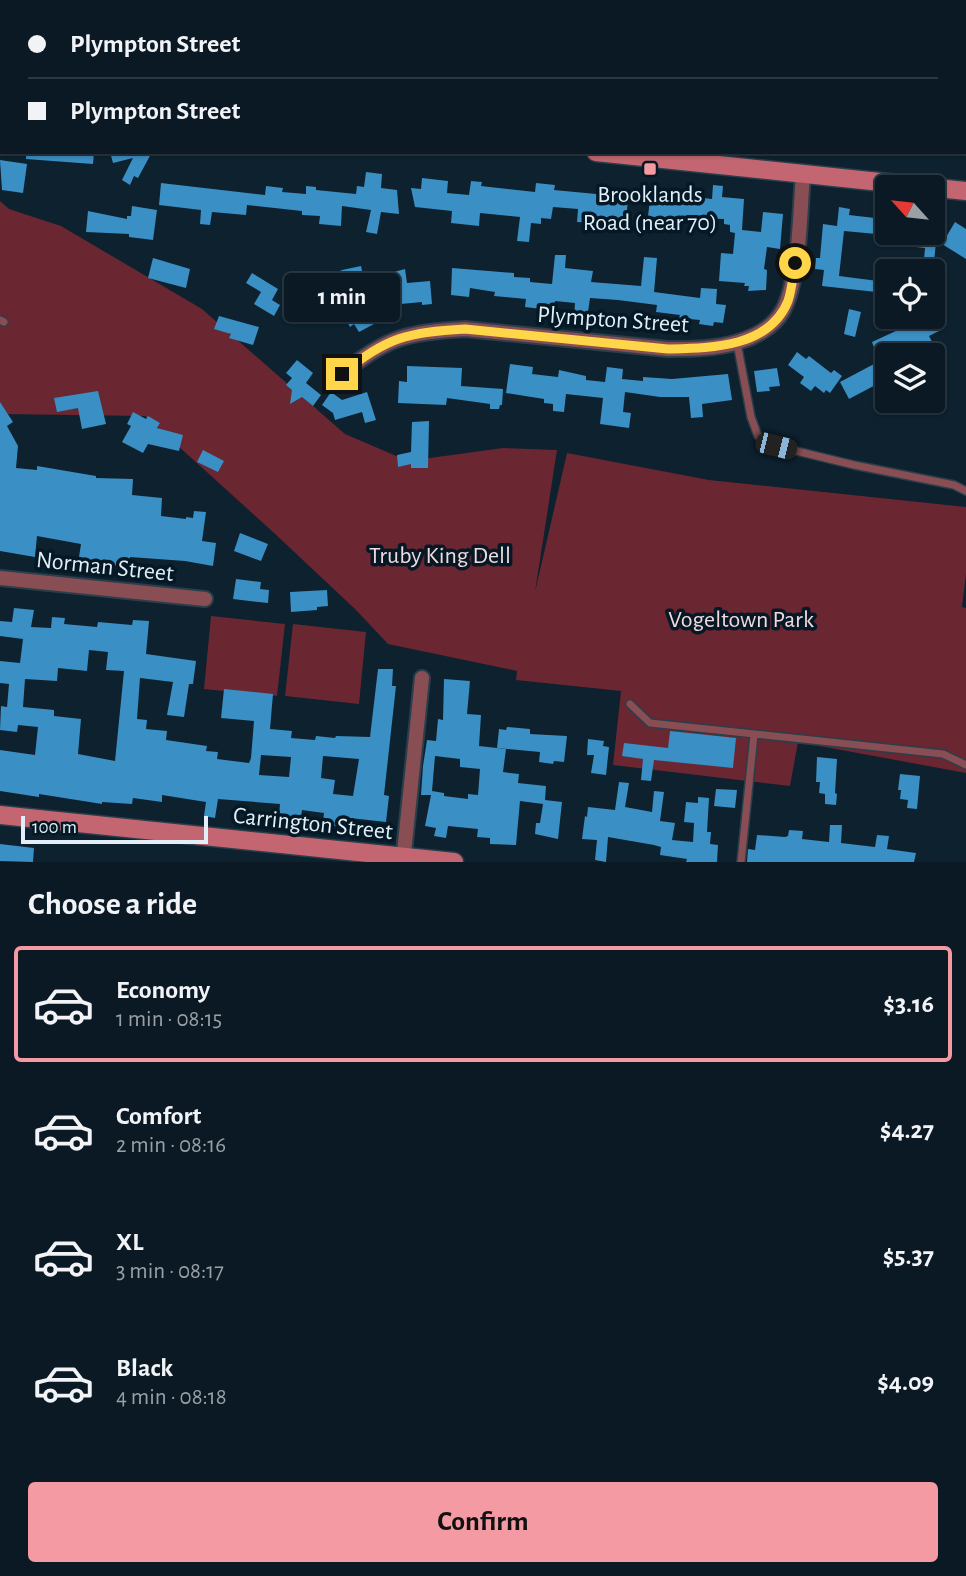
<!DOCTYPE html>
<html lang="en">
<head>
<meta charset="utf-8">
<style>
  :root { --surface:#0a1923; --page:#13222b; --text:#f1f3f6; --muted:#99a0a6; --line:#2a3841; --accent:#f49aa2 }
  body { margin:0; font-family:"Alegreya Sans",sans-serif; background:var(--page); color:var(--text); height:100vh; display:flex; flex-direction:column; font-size:26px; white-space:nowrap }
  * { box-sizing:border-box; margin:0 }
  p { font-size:23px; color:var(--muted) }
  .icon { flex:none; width:38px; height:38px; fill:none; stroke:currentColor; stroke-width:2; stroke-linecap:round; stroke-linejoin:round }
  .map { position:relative; height:862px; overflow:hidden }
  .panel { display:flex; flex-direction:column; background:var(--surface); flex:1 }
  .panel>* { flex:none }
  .hud { position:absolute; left:0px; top:0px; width:966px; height:154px; box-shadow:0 2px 5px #0004,0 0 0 2px var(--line); display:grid; align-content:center; height:154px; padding:0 28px; background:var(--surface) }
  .needle { width:46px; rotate:297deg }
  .fabs { position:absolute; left:875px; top:175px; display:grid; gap:14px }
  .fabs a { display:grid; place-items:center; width:70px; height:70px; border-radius:7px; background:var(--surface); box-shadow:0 2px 5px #0004,0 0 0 2px var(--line); font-size:35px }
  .scale { position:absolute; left:21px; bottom:18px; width:187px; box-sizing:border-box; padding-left:7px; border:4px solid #e2eff8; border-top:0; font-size:19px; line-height:24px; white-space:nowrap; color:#e2eff8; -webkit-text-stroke:5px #041825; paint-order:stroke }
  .end { position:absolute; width:32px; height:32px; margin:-16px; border:9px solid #ffd54a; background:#111; box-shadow:0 0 0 4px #111 }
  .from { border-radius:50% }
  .bubble { position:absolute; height:49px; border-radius:7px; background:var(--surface); box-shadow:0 2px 5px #0004,0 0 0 2px var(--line); font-size:23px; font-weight:700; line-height:49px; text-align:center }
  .car { position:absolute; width:21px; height:42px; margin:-21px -10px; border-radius:9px; box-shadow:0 0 5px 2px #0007; background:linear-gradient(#222 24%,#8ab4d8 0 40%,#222 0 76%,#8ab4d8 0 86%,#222 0) }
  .hud b { display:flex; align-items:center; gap:24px; height:66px; font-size:26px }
  .hud b+b { border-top:2px solid var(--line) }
  .hud i { width:18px; height:18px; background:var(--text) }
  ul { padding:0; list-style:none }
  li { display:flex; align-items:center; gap:21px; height:116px; margin:0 14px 10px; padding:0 14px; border:4px solid transparent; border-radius:7px }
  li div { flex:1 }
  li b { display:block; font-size:26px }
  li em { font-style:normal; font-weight:700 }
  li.on { border-color:var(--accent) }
  li>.icon { width:63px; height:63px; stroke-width:1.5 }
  h2 { padding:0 28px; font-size:32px; line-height:84px }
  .cta { display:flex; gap:14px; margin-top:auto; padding:14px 28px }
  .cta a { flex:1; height:80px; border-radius:7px; background:var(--accent); color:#111; font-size:28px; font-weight:700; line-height:80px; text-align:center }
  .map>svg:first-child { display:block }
  .green { fill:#6a2631 }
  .forest { fill:url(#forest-firs) }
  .building { fill:#3a8fc4; fill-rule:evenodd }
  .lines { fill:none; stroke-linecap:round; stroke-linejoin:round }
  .lane-casing { stroke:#2b3e4b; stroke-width:10 }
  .street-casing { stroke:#2b3e4b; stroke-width:18 }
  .secondary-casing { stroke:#2b3e4b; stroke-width:21 }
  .lane { stroke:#884e53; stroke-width:7 }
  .street { stroke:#884e53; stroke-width:14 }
  .secondary { stroke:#c36671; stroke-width:18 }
  .route { stroke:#ffd54a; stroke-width:9 }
  .poi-dot { fill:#f49aa2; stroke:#041825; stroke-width:2.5 }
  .labels { text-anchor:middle; stroke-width:7; stroke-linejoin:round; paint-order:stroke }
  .poi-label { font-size:24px; fill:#e2eff8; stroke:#041825 }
  .street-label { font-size:24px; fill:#e2eff8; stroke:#041825 }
  .park-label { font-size:24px; fill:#f3d9db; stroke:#041825 }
</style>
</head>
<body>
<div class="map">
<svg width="966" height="862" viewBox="0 0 966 862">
  <defs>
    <pattern id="forest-firs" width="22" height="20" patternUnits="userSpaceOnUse" patternTransform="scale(1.75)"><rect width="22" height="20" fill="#6a2631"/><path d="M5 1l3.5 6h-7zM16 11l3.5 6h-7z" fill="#7f4650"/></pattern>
  </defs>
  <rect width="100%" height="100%" fill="#0d212f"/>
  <g class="green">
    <polygon points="0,201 9,209 61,226 202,309 345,434 408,461 503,448 557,450 535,592 567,453 709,480 966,507 966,574 962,607 966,608 966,773 798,742 790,786 613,765 621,691 516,680 517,671 388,644 355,609 273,532 145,416 0,414"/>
    <polygon points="211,616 285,624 277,696 204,689"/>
    <polygon points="293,624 366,632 359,704 285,696"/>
  </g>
  <polygon class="forest" points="0,0 417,0 2,2 0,51"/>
  <g class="building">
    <polygon points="26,152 94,152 93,164 26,159"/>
    <polygon points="110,152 152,152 138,178 134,176 130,185 122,180 133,158 113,163"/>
    <polygon points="0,160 27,164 23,193 2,190"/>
    <polygon points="366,172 382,174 381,188 397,190 399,214 381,212 377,234 366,232 371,210 342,206 341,226 319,224 320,216 302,215 302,211 247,205 246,215 212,212 210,225 200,224 201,210 159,205 161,183 265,195 266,186 283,188 282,192 306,194 306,186 316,187 316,190 356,194 357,186 364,187"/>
    <polygon points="422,178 448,181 447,193 469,195 471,181 482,182 481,186 535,192 536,183 555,185 554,190 628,197 626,224 577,222 578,209 553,207 551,219 541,218 541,224 531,223 529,242 517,241 520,217 480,213 479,226 451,223 452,211 415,207 411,188 421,189"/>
    <polygon points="713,185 723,186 722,197 744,199 742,230 761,232 763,212 783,214 780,249 767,247 764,269 767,270 766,290 748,291 749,286 744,286 745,283 719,281 721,253 733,254 735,233 730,232 730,225 724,224 724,219 689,218 689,222 648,216 651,192 712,199"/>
    <polygon points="132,206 157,210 153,240 129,237 129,234 86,232 88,211 127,219 127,216 131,216"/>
    <polygon points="839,207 850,209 849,215 875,218 875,214 887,215 887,235 844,231 839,276 878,281 876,292 822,286 824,270 815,269 816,258 820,258 823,224 837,226"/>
    <polygon points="955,222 966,229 966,259 942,244"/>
    <polygon points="918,233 937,233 933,271 923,271 925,248 916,247"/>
    <polygon points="555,255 566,255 565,268 593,271 591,282 641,286 644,257 657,258 654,292 700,298 701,288 717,289 716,304 726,305 723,323 714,322 713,326 699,324 700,320 679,318 680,315 656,312 657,305 618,300 590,298 587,319 574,317 575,303 555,301 555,306 550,305 550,310 525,307 526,299 494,296 495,292 470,288 469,297 451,295 452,268 514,273 514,277 530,278 530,282 552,284"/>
    <polygon points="153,258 190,269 186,288 148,278"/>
    <polygon points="361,266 364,280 405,269 407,283 430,281 432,304 422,305 422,302 390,305 389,316 368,313 374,324 359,332 354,324 350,327 341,311 351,305 339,283 335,285 330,276 342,270"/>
    <polygon points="252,273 278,289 272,300 280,305 274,316 254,304 261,292 246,283"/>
    <polygon points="305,278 323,304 310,314 292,287"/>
    <polygon points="849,309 861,312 855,337 844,334"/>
    <polygon points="219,316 259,327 253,345 229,338 231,334 214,329"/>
    <polygon points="935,316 941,330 929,336 939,355 903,355 901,351 879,361 872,342 911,324 908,317 920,317 922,322"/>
    <polygon points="797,352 806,359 809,356 831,373 834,370 842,376 830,393 826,390 824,393 815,386 811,391 800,383 804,377 788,365"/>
    <polygon points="297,360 313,373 306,383 321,395 313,406 302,397 290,404 292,390 286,385 292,378 286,373"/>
    <polygon points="510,364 533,367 532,374 558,377 559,370 586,376 586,380 605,382 607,367 623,369 622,379 643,381 643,377 672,379 728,374 732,400 702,404 703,417 691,418 689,397 660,397 625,392 623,412 631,413 629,428 600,424 603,398 566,394 564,412 553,411 553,404 544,403 544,399 506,393"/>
    <polygon points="874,364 883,381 849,399 840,382"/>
    <polygon points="407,366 462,368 461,386 503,389 502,405 500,405 499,409 490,409 490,404 447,398 446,405 398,403 399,381 407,382"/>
    <polygon points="777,368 780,386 769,387 770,391 757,392 754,371"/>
    <polygon points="98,391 106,424 82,429 78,408 57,412 54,398"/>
    <polygon points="331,392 342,400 367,392 376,420 365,423 362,412 335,420 333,413 322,405"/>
    <polygon points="0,402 13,422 7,426 18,446 16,468 37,470 37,466 96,476 96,478 133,479 132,495 162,498 161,516 186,519 186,517 193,518 194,511 206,512 202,541 216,543 213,566 185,561 130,557 129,567 87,562 87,558 79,557 81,544 37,536 35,557 0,551"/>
    <polygon points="133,412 146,419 148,416 160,423 157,428 183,435 179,451 148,444 143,453 122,442 131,426 127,424"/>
    <polygon points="429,421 428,468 411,468 411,464 398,467 397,455 411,452 412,422"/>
    <polygon points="203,450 224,461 218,472 197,462"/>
    <polygon points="240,533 268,544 261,561 234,551"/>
    <polygon points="236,579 261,582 260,589 269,590 268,603 233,599"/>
    <polygon points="327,590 328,606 317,607 317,610 291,612 290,592"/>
    <path d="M14,608L34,610L31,627L51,628L52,617L65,618L64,624L97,627L98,622L132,625L133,620L149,621L146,654L196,661L193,684H189L184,717L167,715L173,682L140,678L137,719L147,720L146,729L167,731L166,740L207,746L206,751L218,752L217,759L249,763L251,758L254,721L221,718L224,689L273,694L270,729L292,731L291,738L315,740L316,736L335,738L336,736L370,737L378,669H393L392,686H396L384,795L389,796L386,822L341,817L340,827L329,825V822L323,821L324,813L302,810L300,824L289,822L290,816L279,815L280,804L218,799L215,818L204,816L206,802L162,795V802L133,798L132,804L102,802V804L39,794V797L0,791V750L35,755L38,727L18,725L17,732L0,730L1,706L7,707L9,684L0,683V661L20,663L23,639L0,636V621L12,622ZM89,650L108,652L106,670L124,671L115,761L78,754L81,719L54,716V710L23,707L25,679L57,681L58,668L87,671ZM261,755L291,757L289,777L259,775ZM323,756L359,759L353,796L333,794L335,780L321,778Z"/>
    <path d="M444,679L470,681L467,714L481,715L479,746L506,749L503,772L519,774L518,783L546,786L545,800L562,802L558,839L535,834L536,823H540L543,804L520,801L516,845L490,844V838L477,837L478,829L448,826L446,838L434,836L436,828L425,826L431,795H421L423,766L427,740L436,741L438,719L443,720ZM435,756L460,759V767L480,769L478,795L468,794V799L444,796V793L432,791Z"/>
    <polygon points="507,727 530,729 530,734 567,736 564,762 554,761 553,764 539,762 540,752 497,748 499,729 506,730"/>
    <polygon points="670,731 736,738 733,768 654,760 651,781 641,780 643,759 622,756 624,743 668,748"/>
    <polygon points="588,739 604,741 603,746 609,747 606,775 591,773 594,755 587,755"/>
    <polygon points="817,757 837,759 835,793 837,794 836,805 825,804 825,794 819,793 820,782 816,782"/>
    <polygon points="900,774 920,776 917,809 907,808 908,800 900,799 901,790 898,790"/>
    <polygon points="619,782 629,783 625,807 652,812 654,791 664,792 660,821 675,823 672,840 693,842 694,823 684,822 686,802 698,803 698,797 709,798 707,832 711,832 710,844 718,845 717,862 686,862 687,859 660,855 661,847 654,845 608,837 606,862 595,860 597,840 582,839 585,816 587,817 588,807 615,810"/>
    <polygon points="716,789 737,790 735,808 714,806"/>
    <polygon points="830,825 842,825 841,843 875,847 877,835 889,836 887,849 916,853 914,862 747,862 748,849 755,850 757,835 785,837 788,836 789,830 803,831 802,839 829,842"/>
    <polygon points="0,844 34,848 33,862 0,861"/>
  </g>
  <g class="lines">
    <g class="lane-casing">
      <g id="lane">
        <polyline points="0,320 4,322"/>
        <polyline points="737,343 751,417 758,436 776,446 854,465 954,485 966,491"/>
        <polyline points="630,704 650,723 943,754 966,765"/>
        <polyline points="741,862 754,735"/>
      </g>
    </g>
    <g class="street-casing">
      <g id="street">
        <path d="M342,374C386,337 409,332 465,329L668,349C691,349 716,349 738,342C755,337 773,327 782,312C800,282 800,210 803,174"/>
        <polyline points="0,578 205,599"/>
        <polyline points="403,862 422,678"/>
      </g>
    </g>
    <g class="secondary-casing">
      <g id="secondary">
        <polyline points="0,91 2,91"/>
        <polyline points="596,152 966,191"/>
        <polyline points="0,815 454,862"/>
      </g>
    </g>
    <use href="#lane" class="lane"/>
    <use href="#street" class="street"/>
    <use href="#secondary" class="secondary"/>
  </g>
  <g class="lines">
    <path class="route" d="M342,374C386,337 409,332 465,329L668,349C710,348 769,348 788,301C792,289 793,276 795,263"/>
  </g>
  <rect class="poi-dot" x="643" y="162" width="14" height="14" rx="3.5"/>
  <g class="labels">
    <g class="poi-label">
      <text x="650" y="202">Brooklands<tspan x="650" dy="28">Road (near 70)</tspan></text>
    </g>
    <g class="street-label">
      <text transform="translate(613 319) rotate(4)" y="8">Plympton Street</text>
      <text transform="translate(105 566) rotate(6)" y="8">Norman Street</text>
      <text transform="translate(313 823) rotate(6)" y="8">Carrington Street</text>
    </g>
    <g class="park-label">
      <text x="440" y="563">Truby King Dell</text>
      <text x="741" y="627">Vogeltown Park</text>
    </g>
  </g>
</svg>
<div class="fabs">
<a><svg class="needle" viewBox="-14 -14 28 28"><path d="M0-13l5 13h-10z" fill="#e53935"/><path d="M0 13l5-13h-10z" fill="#99a0a6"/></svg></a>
<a><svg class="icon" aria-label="locate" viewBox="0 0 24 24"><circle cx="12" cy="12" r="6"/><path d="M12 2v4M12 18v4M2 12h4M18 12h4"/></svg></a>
<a><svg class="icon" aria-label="layers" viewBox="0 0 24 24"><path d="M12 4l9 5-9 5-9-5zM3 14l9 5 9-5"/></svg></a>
</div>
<div class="scale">100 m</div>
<i class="end from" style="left:795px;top:263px"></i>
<i class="end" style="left:342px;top:374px"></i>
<div class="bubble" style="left:284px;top:273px;width:116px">1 min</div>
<i class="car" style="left:776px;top:446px;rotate:104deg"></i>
<div class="hud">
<b><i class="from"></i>Plympton Street</b>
<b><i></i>Plympton Street</b>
</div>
</div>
<section class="panel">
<h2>Choose a ride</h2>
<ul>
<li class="on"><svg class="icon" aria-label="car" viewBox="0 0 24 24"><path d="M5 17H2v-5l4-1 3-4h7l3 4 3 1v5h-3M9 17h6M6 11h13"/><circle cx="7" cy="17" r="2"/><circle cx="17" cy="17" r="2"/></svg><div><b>Economy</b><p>1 min · 08:15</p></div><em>$3.16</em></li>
<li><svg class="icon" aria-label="car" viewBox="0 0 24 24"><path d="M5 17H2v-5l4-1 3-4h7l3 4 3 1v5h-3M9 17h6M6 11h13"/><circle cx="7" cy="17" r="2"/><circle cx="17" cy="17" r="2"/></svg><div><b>Comfort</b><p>2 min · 08:16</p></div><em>$4.27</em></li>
<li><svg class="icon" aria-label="car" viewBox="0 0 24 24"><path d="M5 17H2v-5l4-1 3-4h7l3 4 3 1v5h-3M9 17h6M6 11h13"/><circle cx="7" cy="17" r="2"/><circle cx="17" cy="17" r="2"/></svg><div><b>XL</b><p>3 min · 08:17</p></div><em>$5.37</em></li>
<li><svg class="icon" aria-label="car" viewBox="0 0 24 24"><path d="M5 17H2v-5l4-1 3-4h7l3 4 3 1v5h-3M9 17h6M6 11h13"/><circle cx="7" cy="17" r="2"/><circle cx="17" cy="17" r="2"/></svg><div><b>Black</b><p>4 min · 08:18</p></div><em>$4.09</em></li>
</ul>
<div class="cta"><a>Confirm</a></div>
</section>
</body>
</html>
